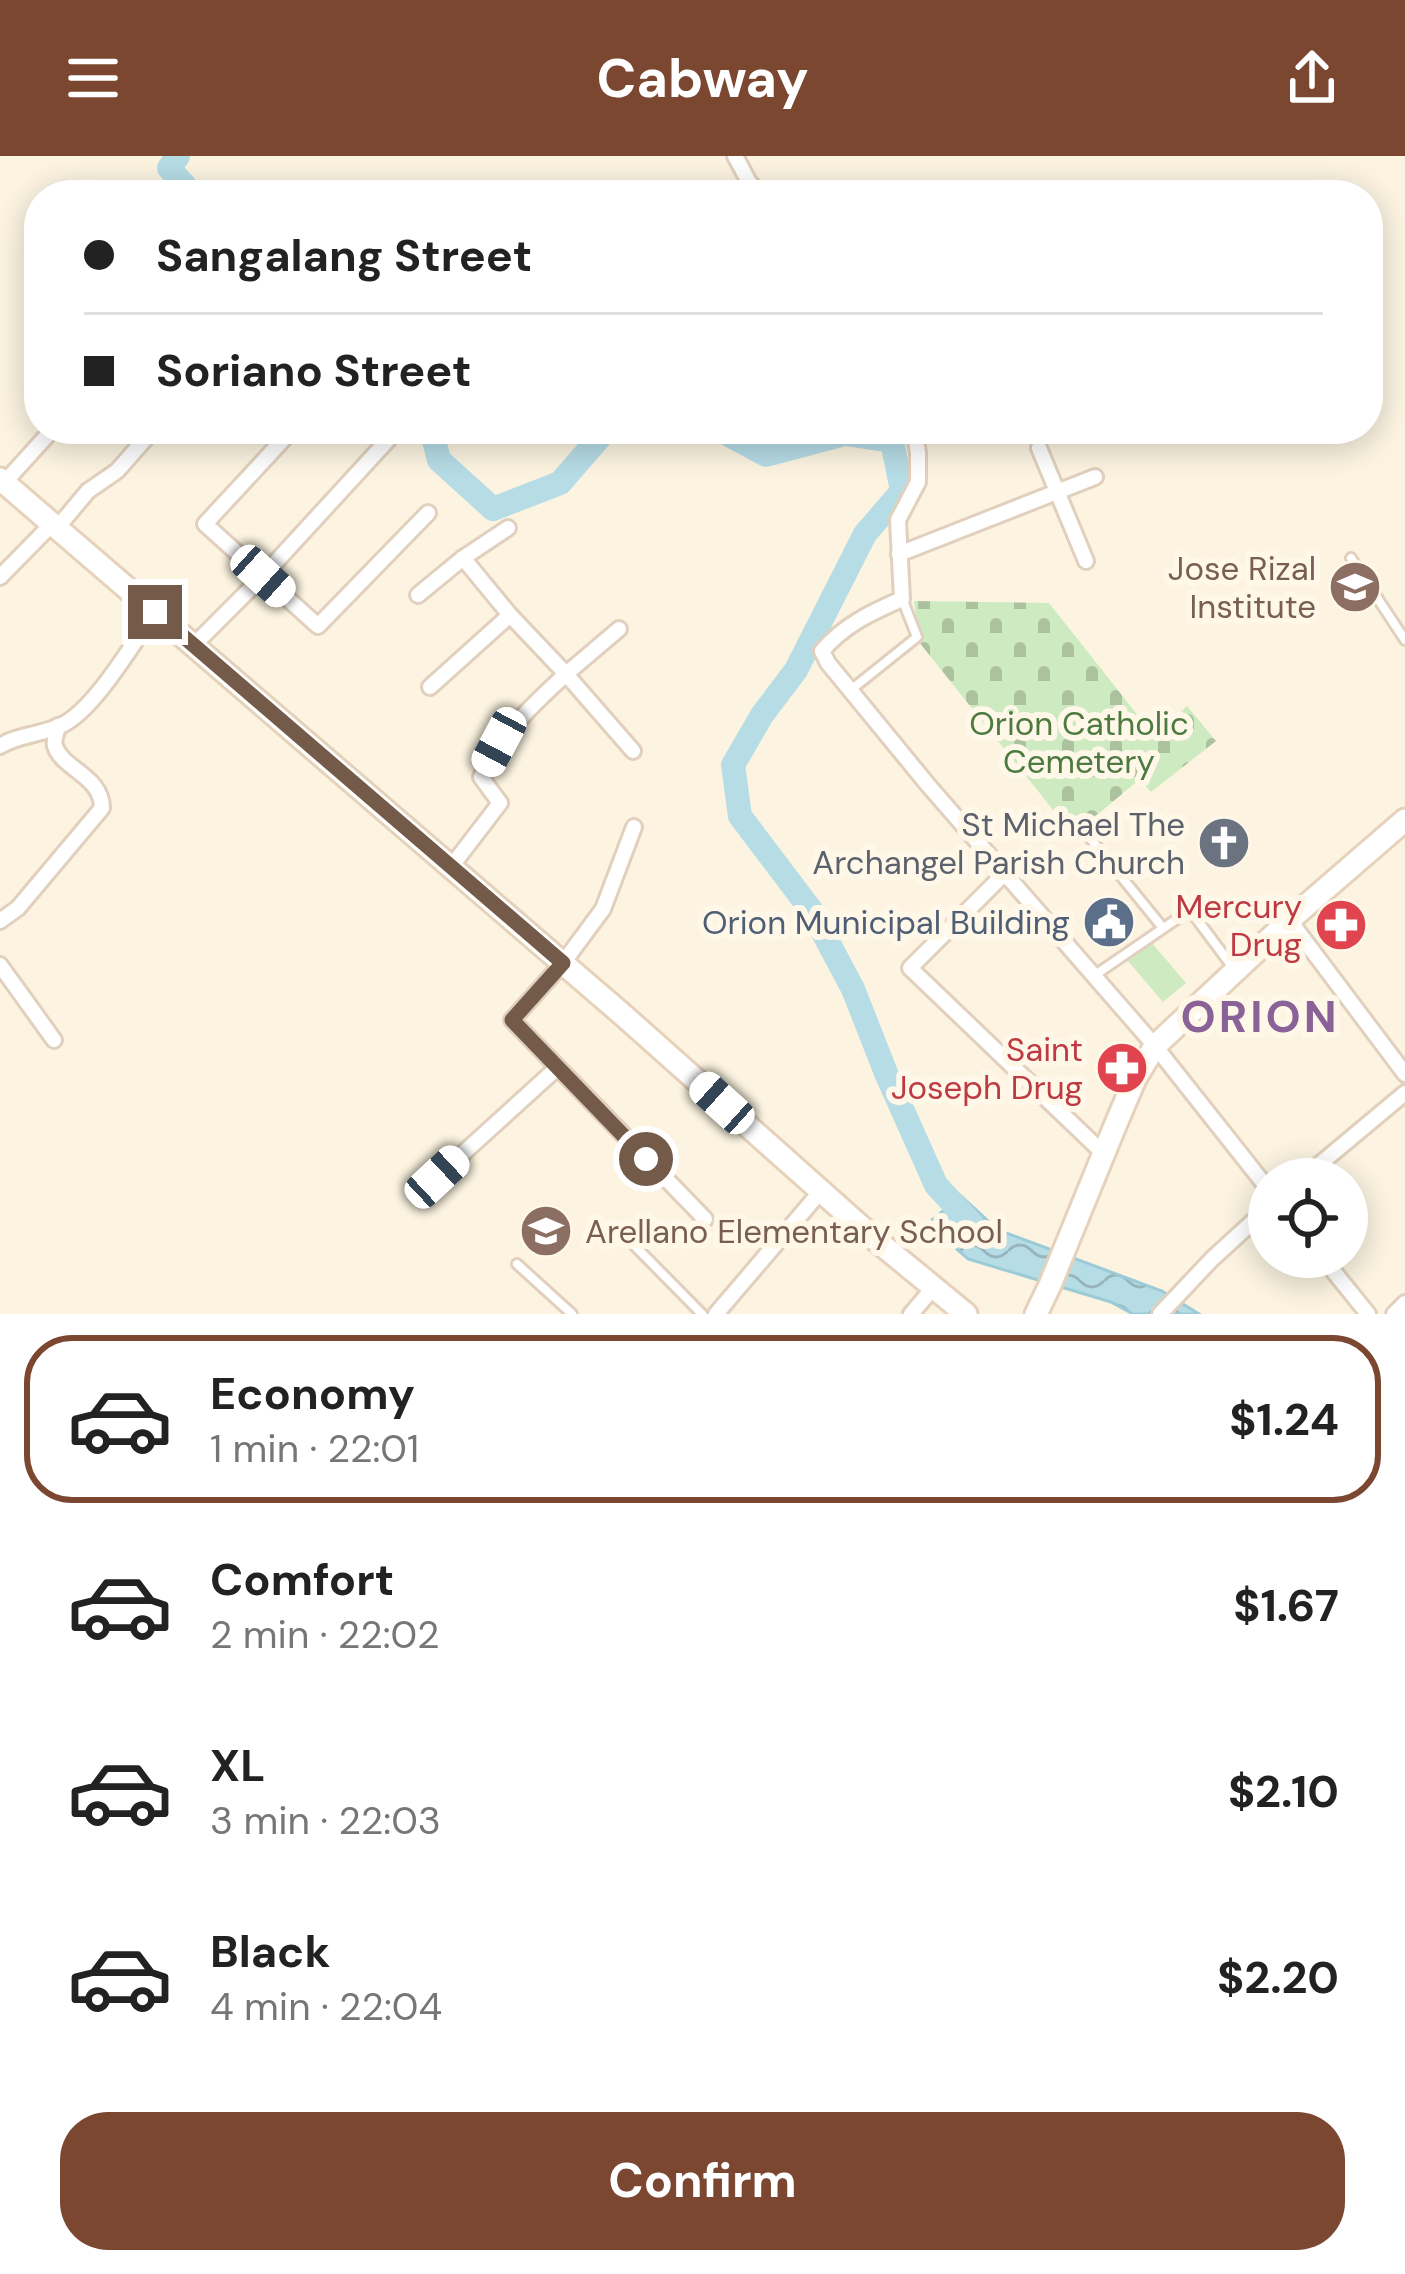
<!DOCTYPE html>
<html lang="en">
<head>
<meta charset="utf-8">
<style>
  :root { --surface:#fff; --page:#f2f2f2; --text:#222; --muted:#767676; --line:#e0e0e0; --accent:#7c4731 }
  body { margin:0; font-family:"DM Sans",sans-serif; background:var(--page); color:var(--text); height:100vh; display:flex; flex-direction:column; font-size:45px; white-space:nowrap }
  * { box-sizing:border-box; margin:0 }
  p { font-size:39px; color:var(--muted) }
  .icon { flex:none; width:66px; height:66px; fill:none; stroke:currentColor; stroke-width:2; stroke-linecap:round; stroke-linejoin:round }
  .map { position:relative; height:1158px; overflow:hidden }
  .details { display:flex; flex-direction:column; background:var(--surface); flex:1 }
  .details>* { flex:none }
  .hud { position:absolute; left:24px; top:24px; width:1359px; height:264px; border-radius:48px; box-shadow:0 6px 30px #0003; display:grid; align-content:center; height:264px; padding:0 60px; background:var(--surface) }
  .tools { position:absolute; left:1248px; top:1002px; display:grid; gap:24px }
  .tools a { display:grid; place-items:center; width:120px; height:120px; border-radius:50%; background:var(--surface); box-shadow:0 6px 30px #0003; font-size:60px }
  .end { position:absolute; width:54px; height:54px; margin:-27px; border:15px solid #745a48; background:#fff; box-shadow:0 0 0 6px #fff }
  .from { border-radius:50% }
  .car { position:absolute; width:36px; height:72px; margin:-36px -18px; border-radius:15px; box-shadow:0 0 9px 3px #0007; background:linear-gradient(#fff 24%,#345 0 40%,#fff 0 76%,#345 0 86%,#fff 0) }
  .hud b { display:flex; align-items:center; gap:42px; height:114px; font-size:45px }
  .hud b+b { border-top:3px solid var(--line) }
  .hud i { width:30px; height:30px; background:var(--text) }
  ul { padding:21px 0 0; list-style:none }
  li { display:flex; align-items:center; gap:36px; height:168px; margin:0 24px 18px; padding:0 36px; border:6px solid transparent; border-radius:48px }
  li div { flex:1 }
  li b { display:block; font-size:45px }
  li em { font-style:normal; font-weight:700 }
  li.current { border-color:var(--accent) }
  li>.icon { width:108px; height:108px; stroke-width:1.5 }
  .button { display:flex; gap:24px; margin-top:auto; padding:24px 60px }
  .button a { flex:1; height:138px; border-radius:48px; background:var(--accent); color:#fff; font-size:48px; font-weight:700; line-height:138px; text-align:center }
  header { display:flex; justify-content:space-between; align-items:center; height:156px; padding:0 60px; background:var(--accent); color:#fff; font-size:54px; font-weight:700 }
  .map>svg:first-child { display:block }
  .cemetery { fill:url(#cemetery-stones) }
  .green { fill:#ceeac0 }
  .water { fill:url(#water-waves); stroke:#9ccbd8; stroke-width:3 }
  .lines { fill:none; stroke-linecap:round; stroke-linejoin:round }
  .river { stroke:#b6dce6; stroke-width:24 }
  .service-casing { stroke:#e1d0bd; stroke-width:14 }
  .minor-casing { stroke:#e1d0bd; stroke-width:20 }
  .secondary-casing { stroke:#e6d2bb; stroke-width:27 }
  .service { stroke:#fff; stroke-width:8 }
  .minor { stroke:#fff; stroke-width:14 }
  .secondary { stroke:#fff; stroke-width:21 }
  .route { stroke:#745a48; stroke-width:15 }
  .labels { text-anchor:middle; stroke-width:12; stroke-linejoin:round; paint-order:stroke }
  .education-label { font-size:33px; fill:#785e54; stroke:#fff7e8; text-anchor:end }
  .park-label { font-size:33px; fill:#4d7a40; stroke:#fff7e8 }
  .worship-label { font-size:33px; fill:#5b616d; stroke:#fff7e8; text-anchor:end }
  .health-label { font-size:33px; fill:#be3a42; stroke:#fff7e8; text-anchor:end }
  .service-label { font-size:33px; fill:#4e5e75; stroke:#fff7e8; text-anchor:end }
  .district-label { font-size:45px; font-weight:bold; letter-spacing:3px; fill:#896398; stroke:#fff7e8 }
</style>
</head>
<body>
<header><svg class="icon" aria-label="menu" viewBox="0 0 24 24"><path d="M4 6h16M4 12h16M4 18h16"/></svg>Cabway<svg class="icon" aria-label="share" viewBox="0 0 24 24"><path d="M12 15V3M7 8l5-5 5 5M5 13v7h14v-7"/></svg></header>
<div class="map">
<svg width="1405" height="1158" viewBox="0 0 1405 1158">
  <defs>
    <pattern id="cemetery-stones" width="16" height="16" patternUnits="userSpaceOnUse" patternTransform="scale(3)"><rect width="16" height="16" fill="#ceeac0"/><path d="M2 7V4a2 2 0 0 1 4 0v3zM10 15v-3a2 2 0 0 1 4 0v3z" fill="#acc19e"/></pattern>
    <pattern id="water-waves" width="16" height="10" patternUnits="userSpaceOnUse" patternTransform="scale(3)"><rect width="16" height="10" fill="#b6dce6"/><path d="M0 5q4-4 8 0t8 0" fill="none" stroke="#99b5bc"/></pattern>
  </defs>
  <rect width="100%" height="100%" fill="#fcf4e1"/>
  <polygon class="cemetery" points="914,445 1049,447 1155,581 1187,550 1216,585 1151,636 1140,623 1073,679 919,486"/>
  <polygon class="green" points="1151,786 1186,827 1163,846 1128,805"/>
  <polygon class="water" points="961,1040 998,1074 1162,1135 1199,1158 1133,1158 1111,1146 968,1103 943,1081 932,1064"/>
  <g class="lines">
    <g class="river">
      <polyline points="178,0 169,12 193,39"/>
      <polyline points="431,273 439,304 493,353 560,327 607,273"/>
      <polyline points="718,273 766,299 845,278 892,285 902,335 865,378 796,514 762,559 733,609 740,660 811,754 853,833 886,917 936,1029 972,1068"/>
    </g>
    <g class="service-casing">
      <g id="service">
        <polyline points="1351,402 1405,484"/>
        <polyline points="852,533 917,481 903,445"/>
        <polyline points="1077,666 1163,772"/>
        <polyline points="1095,819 1190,754 1234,813"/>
        <polyline points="632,1087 702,1158"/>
        <polyline points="517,1108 572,1158"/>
      </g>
    </g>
    <g class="minor-casing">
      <g id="minor">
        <polyline points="735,0 749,26 760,39"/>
        <polyline points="293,273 205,368 318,470 428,357"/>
        <path d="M914,273L918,297V326L898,364L902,443C872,456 844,469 822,495L828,507L928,629L1155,890L1269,1034"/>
        <polyline points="1039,292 1086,405"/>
        <polyline points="4,327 53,273"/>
        <polyline points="57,372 88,335 117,315 154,273"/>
        <polyline points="899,398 1095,321"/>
        <polyline points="0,421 52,368"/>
        <polyline points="418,439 463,402 508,372"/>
        <polyline points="619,473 566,518 633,595"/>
        <polyline points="194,489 263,420 397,274"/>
        <polyline points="430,531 510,459"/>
        <path d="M0,590C19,578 43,579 64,568C96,551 133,487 155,456"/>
        <polyline points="634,671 603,753 563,807 512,864 705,1063"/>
        <path d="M451,711L500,647L481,621C506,573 527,554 566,518L510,459L463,402"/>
        <polyline points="1005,717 910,812 1103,997"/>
        <path d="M0,765L18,752L102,652C102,620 62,613 55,590C53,584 57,576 58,570"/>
        <polyline points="1290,765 1405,918"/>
        <polyline points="0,809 54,884"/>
        <polyline points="437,1021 557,912"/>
        <polyline points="1302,1023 1405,937"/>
        <polyline points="1322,1101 1368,1158"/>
        <polyline points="716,1158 821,1035"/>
        <polyline points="911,1158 934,1131"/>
        <polyline points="1160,1158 1212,1103 1269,1051"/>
        <polyline points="1394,1158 1405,1147"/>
      </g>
    </g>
    <g class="secondary-casing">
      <g id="secondary">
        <polyline points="0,323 623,859 876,1084 966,1158"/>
        <polyline points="1036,1158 1050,1129 1115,970 1135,923 1155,890 1294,760 1405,664"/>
      </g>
    </g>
    <use href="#service" class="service"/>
    <use href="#minor" class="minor"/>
    <use href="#secondary" class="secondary"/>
  </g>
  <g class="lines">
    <polyline class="route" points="155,456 563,807 512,864 646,1003"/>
  </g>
  <defs>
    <g id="school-disc" transform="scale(2.7)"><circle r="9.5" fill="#8d6e63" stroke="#fff7e8"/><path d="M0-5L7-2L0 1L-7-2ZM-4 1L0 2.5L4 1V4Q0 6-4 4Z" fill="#fff"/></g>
    <g id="church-disc" transform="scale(2.7)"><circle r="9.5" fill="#6b7280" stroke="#fff7e8"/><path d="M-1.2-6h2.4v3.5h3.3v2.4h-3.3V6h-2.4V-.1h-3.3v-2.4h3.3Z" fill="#fff"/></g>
    <g id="civic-disc" transform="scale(2.7)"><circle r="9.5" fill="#5c6f8a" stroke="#fff7e8"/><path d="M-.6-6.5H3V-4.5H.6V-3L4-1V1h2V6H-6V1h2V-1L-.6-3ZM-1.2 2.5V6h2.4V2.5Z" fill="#fff"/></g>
    <g id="pharmacy-disc" transform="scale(2.7)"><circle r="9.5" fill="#e0444e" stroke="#fff7e8"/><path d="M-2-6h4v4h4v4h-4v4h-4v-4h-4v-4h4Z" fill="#fff"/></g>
  </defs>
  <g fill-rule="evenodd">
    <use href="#school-disc" x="1355" y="431"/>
    <use href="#church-disc" x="1224" y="687"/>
    <use href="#civic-disc" x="1109" y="766"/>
    <use href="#pharmacy-disc" x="1341" y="769"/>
    <use href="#pharmacy-disc" x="1122" y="912"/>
    <use href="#school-disc" x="546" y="1075"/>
  </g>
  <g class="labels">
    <g class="education-label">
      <text x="1316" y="424">Jose Rizal<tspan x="1316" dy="38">Institute</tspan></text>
      <text x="585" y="1087" text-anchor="start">Arellano Elementary School</text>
    </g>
    <g class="park-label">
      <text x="1079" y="579">Orion Catholic<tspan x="1079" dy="38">Cemetery</tspan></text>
    </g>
    <g class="worship-label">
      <text x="1185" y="680">St Michael The<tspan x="1185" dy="38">Archangel Parish Church</tspan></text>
    </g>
    <g class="health-label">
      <text x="1302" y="762">Mercury<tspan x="1302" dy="38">Drug</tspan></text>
      <text x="1083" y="905">Saint<tspan x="1083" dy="38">Joseph Drug</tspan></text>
    </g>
    <g class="service-label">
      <text x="1070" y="778">Orion Municipal Building</text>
    </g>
    <g class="district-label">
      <text x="1260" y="876">ORION</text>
    </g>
  </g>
</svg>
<div class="tools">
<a><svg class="icon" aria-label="locate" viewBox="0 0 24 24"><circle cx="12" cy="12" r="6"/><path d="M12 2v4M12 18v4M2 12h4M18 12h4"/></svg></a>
</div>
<i class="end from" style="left:646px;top:1003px"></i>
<i class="end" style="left:155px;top:456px"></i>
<i class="car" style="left:263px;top:420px;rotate:132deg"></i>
<i class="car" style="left:499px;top:586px;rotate:208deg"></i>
<i class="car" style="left:722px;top:947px;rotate:312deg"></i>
<i class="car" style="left:437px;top:1021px;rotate:47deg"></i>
<div class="hud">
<b><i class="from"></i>Sangalang Street</b>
<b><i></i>Soriano Street</b>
</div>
</div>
<section class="details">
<ul>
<li class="current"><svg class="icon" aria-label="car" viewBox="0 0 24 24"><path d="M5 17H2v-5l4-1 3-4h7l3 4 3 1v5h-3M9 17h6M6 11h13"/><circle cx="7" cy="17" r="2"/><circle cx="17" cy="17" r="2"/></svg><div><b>Economy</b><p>1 min · 22:01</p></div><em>$1.24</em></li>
<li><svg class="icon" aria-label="car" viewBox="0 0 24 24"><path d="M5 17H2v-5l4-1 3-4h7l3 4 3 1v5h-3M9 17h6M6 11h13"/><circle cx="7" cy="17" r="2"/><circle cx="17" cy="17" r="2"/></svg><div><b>Comfort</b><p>2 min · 22:02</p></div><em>$1.67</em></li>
<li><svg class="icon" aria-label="car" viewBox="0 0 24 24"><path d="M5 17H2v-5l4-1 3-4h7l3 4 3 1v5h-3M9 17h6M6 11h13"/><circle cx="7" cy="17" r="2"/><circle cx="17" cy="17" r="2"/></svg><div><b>XL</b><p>3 min · 22:03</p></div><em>$2.10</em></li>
<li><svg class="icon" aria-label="car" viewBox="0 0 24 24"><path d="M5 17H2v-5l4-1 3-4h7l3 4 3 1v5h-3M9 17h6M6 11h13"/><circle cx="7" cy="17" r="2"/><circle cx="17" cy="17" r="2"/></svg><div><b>Black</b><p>4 min · 22:04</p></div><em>$2.20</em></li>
</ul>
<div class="button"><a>Confirm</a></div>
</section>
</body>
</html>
